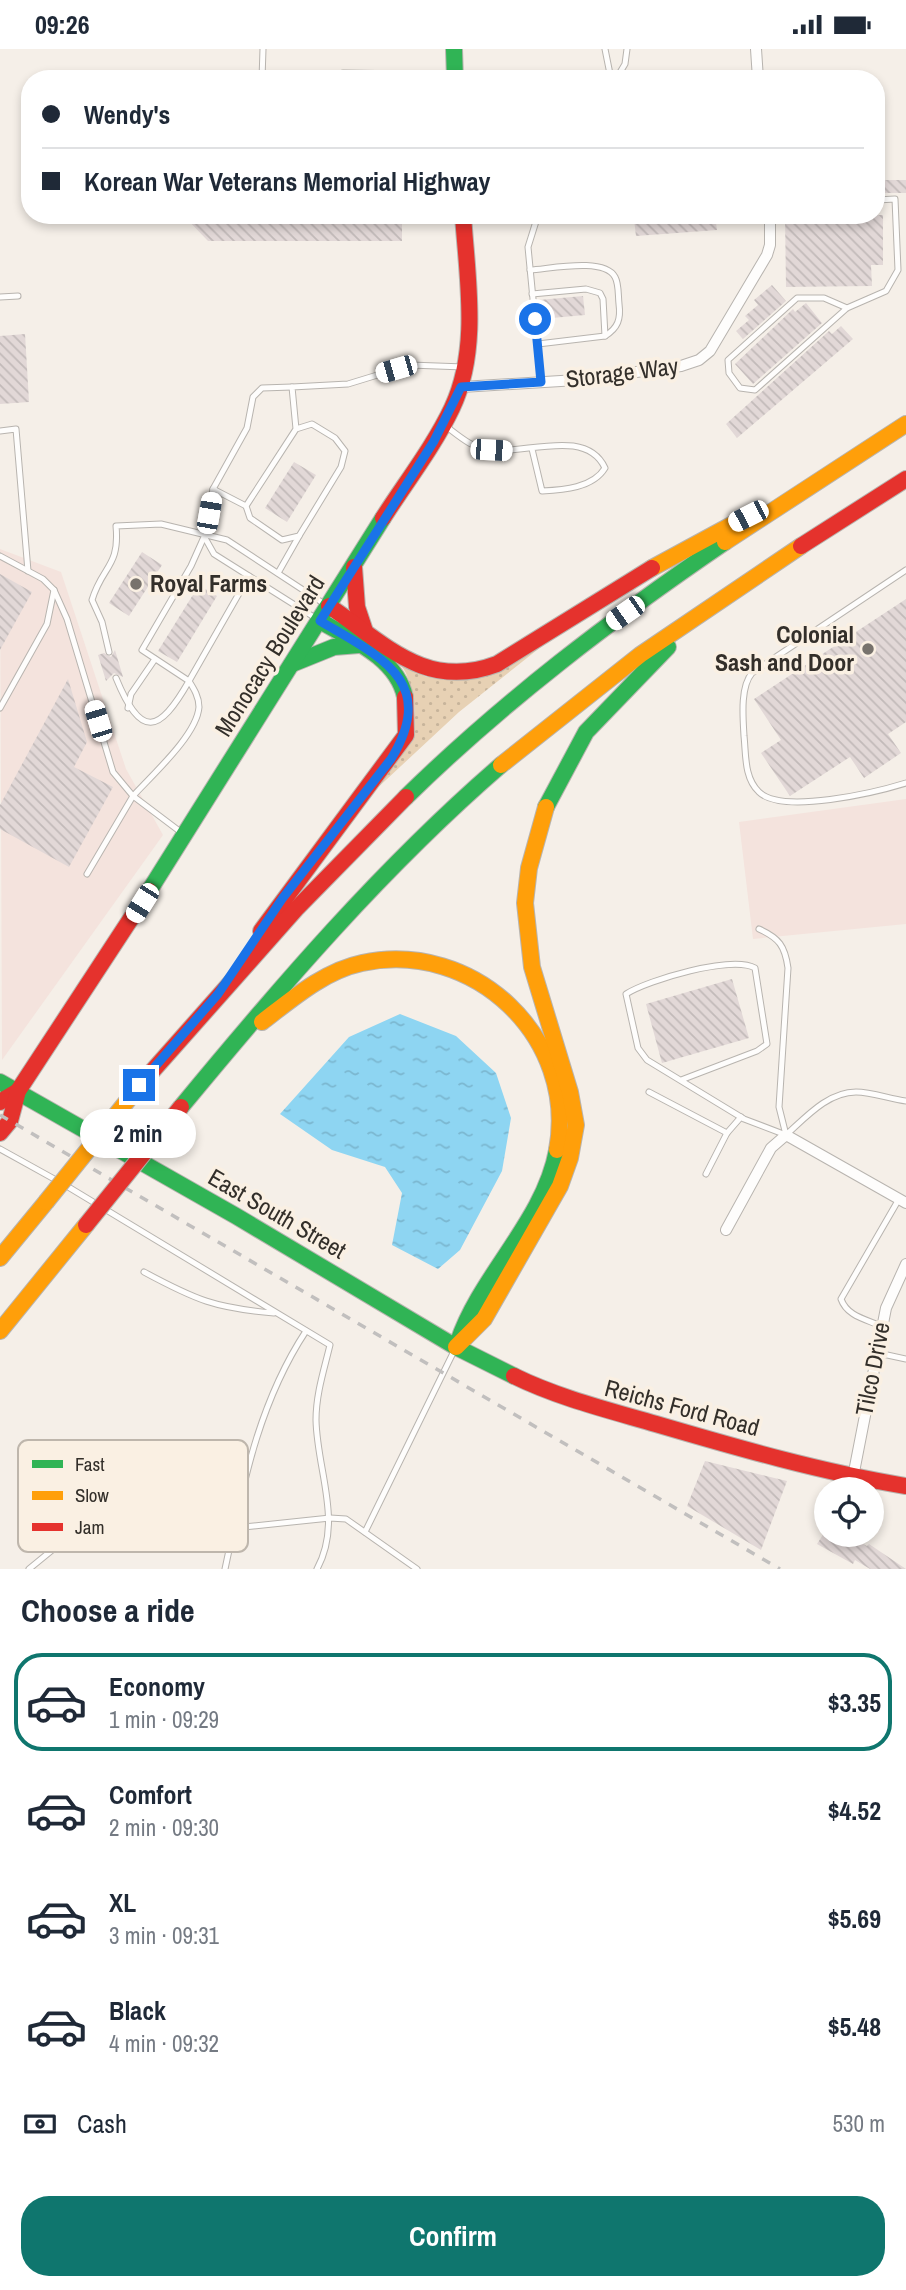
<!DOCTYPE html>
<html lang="en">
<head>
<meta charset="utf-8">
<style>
  :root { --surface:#fff; --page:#f6f6f7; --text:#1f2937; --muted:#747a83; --line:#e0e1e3; --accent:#0f766e }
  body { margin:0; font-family:"Archivo Narrow",sans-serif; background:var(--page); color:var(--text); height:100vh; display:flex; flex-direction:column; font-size:26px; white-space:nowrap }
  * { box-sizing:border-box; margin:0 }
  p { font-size:23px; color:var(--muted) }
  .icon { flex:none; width:38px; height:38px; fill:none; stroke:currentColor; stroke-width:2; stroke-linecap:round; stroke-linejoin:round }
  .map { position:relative; height:1520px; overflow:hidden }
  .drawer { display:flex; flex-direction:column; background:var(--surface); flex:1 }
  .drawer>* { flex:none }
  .hud { position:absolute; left:21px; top:21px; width:864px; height:154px; border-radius:28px; box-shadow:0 4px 10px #0003; display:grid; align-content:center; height:154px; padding:0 21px; background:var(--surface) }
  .fabs { position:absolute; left:814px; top:1428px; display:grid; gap:14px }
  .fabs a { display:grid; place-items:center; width:70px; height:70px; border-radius:50%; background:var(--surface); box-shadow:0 4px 10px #0003; font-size:35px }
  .end { position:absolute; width:32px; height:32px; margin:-16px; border:9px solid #1a73e8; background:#fff; box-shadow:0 0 0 4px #fff }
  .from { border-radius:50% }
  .bubble { position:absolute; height:49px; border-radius:24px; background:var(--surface); box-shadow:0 4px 10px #0003; font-size:23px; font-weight:800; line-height:49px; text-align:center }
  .car { position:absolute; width:21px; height:42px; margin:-21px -10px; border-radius:9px; box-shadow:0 0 5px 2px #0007; background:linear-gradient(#fff 24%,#345 0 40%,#fff 0 76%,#345 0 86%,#fff 0) }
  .hud b { display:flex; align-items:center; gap:24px; height:66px; font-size:26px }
  .hud b+b { border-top:2px solid var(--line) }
  .hud i { width:18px; height:18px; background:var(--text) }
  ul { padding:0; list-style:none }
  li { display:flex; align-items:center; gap:21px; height:98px; margin:0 14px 10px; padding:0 7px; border:4px solid transparent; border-radius:28px }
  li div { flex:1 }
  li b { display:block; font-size:26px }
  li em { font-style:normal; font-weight:800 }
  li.on { border-color:var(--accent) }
  li>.icon { width:63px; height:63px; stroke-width:1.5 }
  h2 { padding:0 21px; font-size:32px; line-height:84px }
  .pay { display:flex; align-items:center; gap:18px; height:77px; padding:0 21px; font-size:26px }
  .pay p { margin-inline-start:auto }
  .cta { display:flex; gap:14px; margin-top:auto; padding:14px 21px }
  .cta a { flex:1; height:80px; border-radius:28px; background:var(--accent); color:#fff; font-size:28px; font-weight:800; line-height:80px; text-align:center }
  .status { display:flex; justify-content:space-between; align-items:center; height:49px; padding:0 35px; background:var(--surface); direction:ltr }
  .status svg { height:19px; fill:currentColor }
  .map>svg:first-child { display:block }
  .industrial { fill:#f4e3dd }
  .grass { fill:url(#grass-dots) }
  .water { fill:url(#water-ripples) }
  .building { fill:url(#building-back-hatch) }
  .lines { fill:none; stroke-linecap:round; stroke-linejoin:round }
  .lane-casing { stroke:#b8b4af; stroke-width:7 }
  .street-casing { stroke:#b8b4af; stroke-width:12 }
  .fast-casing { stroke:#b8b4af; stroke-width:18 }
  .slow-casing { stroke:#b8b4af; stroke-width:18 }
  .jam-casing { stroke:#b8b4af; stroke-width:18 }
  .lane { stroke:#fefdfc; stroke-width:5 }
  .street { stroke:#fefdfc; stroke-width:10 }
  .fast { stroke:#30b455; stroke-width:16 }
  .slow { stroke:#ff9f0a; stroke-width:16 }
  .jam { stroke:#e5322d; stroke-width:16 }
  .rail { stroke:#c1bfbe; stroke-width:3.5; stroke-dasharray:9 9; stroke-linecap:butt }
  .slow-bridge-casing { stroke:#b8b4af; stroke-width:18; stroke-linecap:butt }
  .jam-bridge-casing { stroke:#b8b4af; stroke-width:18; stroke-linecap:butt }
  .slow-bridge { stroke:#ff9f0a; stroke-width:16 }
  .jam-bridge { stroke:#e5322d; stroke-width:16 }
  .route { stroke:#1a73e8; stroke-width:9 }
  .poi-dot { fill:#77726c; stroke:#faf0e3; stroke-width:2.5 }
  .labels { text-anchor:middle; stroke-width:7; stroke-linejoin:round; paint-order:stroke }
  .street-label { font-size:24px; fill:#332f2a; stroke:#faf0e3 }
  .poi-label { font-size:24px; font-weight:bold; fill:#332f2a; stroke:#faf0e3; text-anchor:start }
  .key { fill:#faf0e3; stroke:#beb6ac; stroke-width:2 }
  .key-label { font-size:19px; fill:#332f2a }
</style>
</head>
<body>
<div class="status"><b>09:26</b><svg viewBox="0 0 49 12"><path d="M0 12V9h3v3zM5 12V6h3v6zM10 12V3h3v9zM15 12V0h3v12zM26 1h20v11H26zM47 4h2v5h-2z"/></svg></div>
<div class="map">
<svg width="906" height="1520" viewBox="0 0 906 1520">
  <defs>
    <pattern id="grass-dots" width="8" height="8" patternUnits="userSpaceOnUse" patternTransform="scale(1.75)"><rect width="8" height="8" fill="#e7d1b4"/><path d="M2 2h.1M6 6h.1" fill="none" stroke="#c7b49b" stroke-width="1.8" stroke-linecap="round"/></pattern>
    <pattern id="water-ripples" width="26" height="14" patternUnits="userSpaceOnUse" patternTransform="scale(1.75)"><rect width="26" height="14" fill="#8ed5f2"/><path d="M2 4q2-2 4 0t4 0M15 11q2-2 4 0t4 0" fill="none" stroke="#7bb7d0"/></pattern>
    <pattern id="building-back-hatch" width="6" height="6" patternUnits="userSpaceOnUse" patternTransform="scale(1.75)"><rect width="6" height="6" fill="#e2d8d7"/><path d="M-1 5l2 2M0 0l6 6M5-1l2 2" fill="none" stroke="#c2bab9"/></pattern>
  </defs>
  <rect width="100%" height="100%" fill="#f5efe8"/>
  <g class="industrial">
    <polygon points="0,500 61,523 126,720 163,786 2,1011"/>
    <polygon points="906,750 906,875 753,890 739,773"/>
  </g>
  <path class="grass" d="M551,590L459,663L372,744C398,713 424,682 411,640C408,630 407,622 399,615L427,628Z"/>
  <polygon class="water" points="400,965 456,987 496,1024 511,1069 502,1122 460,1201 438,1220 392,1196 402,1144 385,1118 332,1101 280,1065 349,988"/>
  <g class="building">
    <rect x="877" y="131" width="29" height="13"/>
    <polygon points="183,166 402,166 402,192 208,192"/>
    <polygon points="682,166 715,166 717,181 636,187 634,170"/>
    <polygon points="785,166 883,166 883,216 871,216 872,237 786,238"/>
    <polygon points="772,236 786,252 743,290 736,282 749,271 745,267 758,256 754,251"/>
    <polygon points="583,247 585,266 541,270 539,251"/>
    <polygon points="806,254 822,274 753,335 735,315 793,260 795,263"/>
    <polygon points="841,277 853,290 737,389 726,375 829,282 832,285"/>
    <polygon points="25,285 29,353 0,355 0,287"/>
    <polygon points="294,413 316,426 287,473 265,459"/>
    <polygon points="142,503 162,516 129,567 109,554"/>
    <polygon points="0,525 32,543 0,601"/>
    <polygon points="199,536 217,547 177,613 158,602"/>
    <polygon points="906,550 906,673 888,685 901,704 864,729 850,708 790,747 761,704 781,691 754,650"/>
    <polygon points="115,601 123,628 114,624 106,632 98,606 104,604 111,608"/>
    <polygon points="68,630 87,693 74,718 113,738 69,818 0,780 0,756"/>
    <polygon points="732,930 749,989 662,1014 646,955"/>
    <polygon points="705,1412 787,1432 761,1501 687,1457"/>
    <polygon points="824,1484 848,1498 852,1489 867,1497 869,1495 906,1520 870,1520 855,1511 853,1515 817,1495"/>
  </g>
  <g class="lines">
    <g class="lane-casing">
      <g id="lane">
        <polyline points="605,0 611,30"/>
        <polyline points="262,30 263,0"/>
        <polyline points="331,30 343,24 409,25 416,30"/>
        <polyline points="616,30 625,15 627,0"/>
        <polyline points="538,166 528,198 541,333"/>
        <path d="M530,221C550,220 604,208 615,228C619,235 618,246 619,255C621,270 618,279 605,287L538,295"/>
        <polyline points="532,245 586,240 600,244 603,250 605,287"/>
        <polyline points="0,248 18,247"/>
        <polyline points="847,259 824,249 797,249 728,311 729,324 740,339 755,341 847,259 886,242 898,221 895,150 877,151"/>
        <path d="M443,375C458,386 471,399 490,401C524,406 586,378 605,419C593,439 563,441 542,442L532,400"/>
        <polyline points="296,380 312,375 335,389 345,402 341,418 299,487 282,491 250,469 246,457 296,380 292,338 348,335 410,316 464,318"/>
        <polyline points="0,382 16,380 28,522"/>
        <polyline points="213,440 246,457"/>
        <polyline points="205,489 214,505 317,570"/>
        <polyline points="0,507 43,530 54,541 67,570 113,723 133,747 87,825"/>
        <path d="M906,521L752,624C740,638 743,669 744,687C746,705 744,729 759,743C782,766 877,743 906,734"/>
        <polyline points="278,524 299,487"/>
        <path d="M109,603L102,573L92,551C102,517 120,518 116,477L161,475L227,491L326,556"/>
        <path d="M116,629C141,690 159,685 189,632L142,601L191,517L204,488L213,440L247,379L253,348L262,339L292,338"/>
        <polyline points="0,659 47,575 54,541"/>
        <polyline points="128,659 131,645 155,610"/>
        <path d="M182,784L133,747C152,726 197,686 199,658C199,648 194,640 189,632L249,527"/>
        <path d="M759,880C779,889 785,897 788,919L779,1058L786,1086"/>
        <path d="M681,1031L757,1002L767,995L755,919C732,906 648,931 626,945L638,999L647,1011L744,1070L786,1086"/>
        <polyline points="649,1043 727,1084"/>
        <path d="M786,1086C806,1068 828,1043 856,1043C872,1043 890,1050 906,1052"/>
        <polyline points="0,1100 56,1131"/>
        <polyline points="706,1125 727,1084 741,1068"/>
        <path d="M65,1136L330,1296C324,1321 316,1345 316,1371C317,1422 343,1472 317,1520"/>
        <path d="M144,1223C196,1251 215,1259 274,1264"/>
        <path d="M881,1277C865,1270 847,1267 841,1250L899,1150"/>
        <polyline points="878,1304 906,1310"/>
        <polyline points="365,1483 455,1300"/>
        <polyline points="29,1520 62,1493 92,1485 234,1479 330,1469 346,1470 417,1520"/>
        <path d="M225,1520C243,1436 258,1355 306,1282"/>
      </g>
    </g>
    <g class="street-casing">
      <g id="street">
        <polyline points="756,0 758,30"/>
        <polyline points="462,338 577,331 681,317 699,311 710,302 767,206 770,196 770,166"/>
        <polyline points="726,1181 771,1099 786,1086 906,1154"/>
        <polyline points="853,1428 886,1259 906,1215"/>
      </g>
    </g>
    <g class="fast-casing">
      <g id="fast">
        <polyline points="454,0 455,30"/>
        <path d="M320,572C351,590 397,609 405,648"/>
        <polyline points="292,615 334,598 359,596"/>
        <path d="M406,748C504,652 612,570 725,493"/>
        <polyline points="546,758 586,683 668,598"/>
        <polyline points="149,842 383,469"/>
        <polyline points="0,1033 236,1167 456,1298 514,1327"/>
        <path d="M181,1058C280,938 383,818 501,716"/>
        <path d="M458,1293C481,1225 544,1172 557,1101"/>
      </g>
    </g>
    <g class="slow-casing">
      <g id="slow">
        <polyline points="725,493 906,375"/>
        <polyline points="652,519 748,467"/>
        <polyline points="501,716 640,606 801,497"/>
        <path d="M262,973C292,950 324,922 362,914C474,890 578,989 557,1101"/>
        <polyline points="0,1209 46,1153"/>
        <polyline points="0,1282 86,1176"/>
        <polyline points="456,1298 484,1270 560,1137 570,1109 576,1076 570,1043 532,918 525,854 529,819 546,758"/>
      </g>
    </g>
    <g class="jam-casing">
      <g id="jam">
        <path d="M383,469C406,433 434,397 452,359C480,300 467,228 463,166"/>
        <polyline points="801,497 906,430"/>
        <polyline points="354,518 357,558 365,582"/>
        <path d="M329,557C385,595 426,642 497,615L652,519"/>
        <polyline points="261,882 406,686 405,648"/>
        <polyline points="140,1036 296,860 406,748"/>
        <polyline points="0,1053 18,1042"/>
        <polyline points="0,1084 10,1072 18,1042 149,842"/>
        <path d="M514,1327C559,1349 608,1361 656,1375C738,1399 821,1423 906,1437"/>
      </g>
    </g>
    <use href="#lane" class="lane"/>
    <use href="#street" class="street"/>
    <use href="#fast" class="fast"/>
    <use href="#slow" class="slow"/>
    <use href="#jam" class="jam"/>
    <polyline class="rail" points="0,1066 780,1520"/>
    <g class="slow-bridge-casing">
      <polyline id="slow-bridge" points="46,1153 140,1036"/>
    </g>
    <g class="jam-bridge-casing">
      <polyline id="jam-bridge" points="86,1176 181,1058"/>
    </g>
    <use href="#slow-bridge" class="slow-bridge"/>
    <use href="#jam-bridge" class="jam-bridge"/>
  </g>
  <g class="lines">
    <path class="route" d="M139,1036L218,945L282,850L391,710C439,632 379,607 320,572L434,392L461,338L541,333L535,270"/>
  </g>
  <g class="poi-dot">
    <circle cx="136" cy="535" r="7"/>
    <circle cx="868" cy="600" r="7"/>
  </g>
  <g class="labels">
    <g class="street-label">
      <text transform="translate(622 324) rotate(-7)" y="8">Storage Way</text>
      <text transform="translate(270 607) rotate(-58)" y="8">Monocacy Boulevard</text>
      <text transform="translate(277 1165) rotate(30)" y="8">East South Street</text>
      <text transform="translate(873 1320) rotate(-79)" y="8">Tilco Drive</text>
      <text transform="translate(682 1359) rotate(15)" y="8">Reichs Ford Road</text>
    </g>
    <g class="poi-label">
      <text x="150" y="543">Royal Farms</text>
      <text x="854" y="594" text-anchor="end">Colonial<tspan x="854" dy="28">Sash and Door</tspan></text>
    </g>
  </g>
  <rect x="18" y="1391" width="230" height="112" rx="10" class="key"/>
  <rect x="32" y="1411" width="31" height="8" fill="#30b455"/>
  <rect x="32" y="1442" width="31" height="9" fill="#ff9f0a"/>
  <rect x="32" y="1474" width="31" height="8" fill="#e5322d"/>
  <g class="key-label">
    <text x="75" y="1422">Fast</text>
    <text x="75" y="1453">Slow</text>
    <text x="75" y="1485">Jam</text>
  </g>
</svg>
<div class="fabs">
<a><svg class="icon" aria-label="locate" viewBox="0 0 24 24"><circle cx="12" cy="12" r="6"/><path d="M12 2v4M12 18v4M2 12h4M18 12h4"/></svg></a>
</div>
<i class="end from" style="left:535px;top:270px"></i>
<i class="end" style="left:139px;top:1036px"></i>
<div class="bubble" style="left:80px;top:1060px;width:116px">2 min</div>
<i class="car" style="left:396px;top:320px;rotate:254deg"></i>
<i class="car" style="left:491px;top:401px;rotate:93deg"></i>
<i class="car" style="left:209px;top:464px;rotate:10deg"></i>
<i class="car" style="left:748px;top:467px;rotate:243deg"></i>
<i class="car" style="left:625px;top:564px;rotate:235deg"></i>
<i class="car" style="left:98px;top:672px;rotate:343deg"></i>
<i class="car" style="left:142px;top:854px;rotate:212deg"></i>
<div class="hud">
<b><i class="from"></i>Wendy's</b>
<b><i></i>Korean War Veterans Memorial Highway</b>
</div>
</div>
<section class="drawer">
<h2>Choose a ride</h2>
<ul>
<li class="on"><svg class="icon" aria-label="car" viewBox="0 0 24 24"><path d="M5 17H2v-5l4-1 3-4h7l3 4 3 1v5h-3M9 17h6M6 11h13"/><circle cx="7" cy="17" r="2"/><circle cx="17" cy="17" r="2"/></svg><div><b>Economy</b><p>1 min · 09:29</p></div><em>$3.35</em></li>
<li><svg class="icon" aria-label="car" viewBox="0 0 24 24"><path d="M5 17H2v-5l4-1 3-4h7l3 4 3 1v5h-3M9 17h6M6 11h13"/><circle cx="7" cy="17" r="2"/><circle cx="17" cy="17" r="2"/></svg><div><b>Comfort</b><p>2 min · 09:30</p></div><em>$4.52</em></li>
<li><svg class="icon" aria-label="car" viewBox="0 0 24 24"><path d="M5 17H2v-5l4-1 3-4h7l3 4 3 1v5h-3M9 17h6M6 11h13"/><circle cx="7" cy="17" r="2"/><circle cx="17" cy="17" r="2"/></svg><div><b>XL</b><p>3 min · 09:31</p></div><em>$5.69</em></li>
<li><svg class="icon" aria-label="car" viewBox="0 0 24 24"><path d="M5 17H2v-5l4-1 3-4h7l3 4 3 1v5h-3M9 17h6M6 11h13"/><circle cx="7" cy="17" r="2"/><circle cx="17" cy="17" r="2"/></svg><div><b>Black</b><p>4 min · 09:32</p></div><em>$5.48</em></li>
</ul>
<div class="pay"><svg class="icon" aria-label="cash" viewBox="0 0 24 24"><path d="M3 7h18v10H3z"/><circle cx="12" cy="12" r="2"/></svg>Cash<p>530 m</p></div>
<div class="cta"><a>Confirm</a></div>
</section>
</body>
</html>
